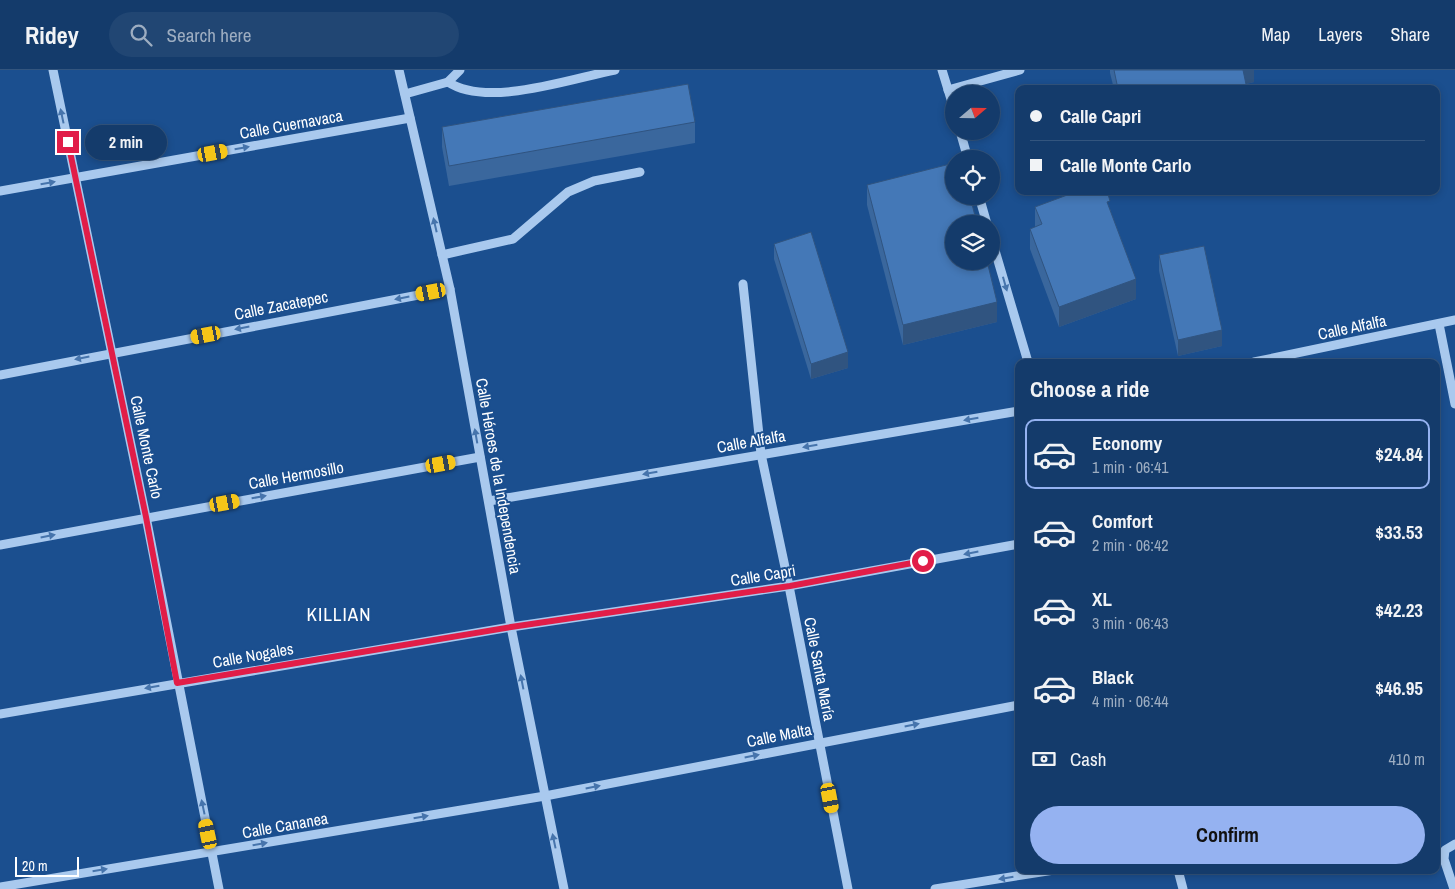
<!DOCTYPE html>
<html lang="en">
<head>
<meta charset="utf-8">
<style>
  :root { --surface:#143b6b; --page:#214673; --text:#f1f3f6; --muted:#9dadc1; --line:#33557e; --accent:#95b2f1 }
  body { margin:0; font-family:"Archivo Narrow",sans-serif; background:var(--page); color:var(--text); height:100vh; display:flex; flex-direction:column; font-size:19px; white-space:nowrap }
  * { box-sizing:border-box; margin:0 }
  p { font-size:16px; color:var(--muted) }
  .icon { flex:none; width:28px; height:28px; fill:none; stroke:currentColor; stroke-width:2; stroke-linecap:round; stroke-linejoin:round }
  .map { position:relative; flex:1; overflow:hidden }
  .details { position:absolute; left:1015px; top:289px; width:425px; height:515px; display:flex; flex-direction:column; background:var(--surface); border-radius:10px; box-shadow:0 2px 8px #0003,0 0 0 1px var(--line) }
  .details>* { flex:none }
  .banner { position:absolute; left:1015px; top:15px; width:425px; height:110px; border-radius:10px; box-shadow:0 2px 8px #0003,0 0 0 1px var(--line); display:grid; align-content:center; height:110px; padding:0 15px; background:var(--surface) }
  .needle { width:32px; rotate:70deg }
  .tools { position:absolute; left:945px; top:15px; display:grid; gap:10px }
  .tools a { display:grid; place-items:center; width:55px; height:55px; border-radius:50%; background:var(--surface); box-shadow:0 2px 8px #0003,0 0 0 1px var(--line); font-size:25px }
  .scale { position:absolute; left:15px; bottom:12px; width:64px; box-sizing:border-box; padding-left:5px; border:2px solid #fff; border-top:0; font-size:14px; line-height:18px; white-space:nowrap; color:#fff; -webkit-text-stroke:4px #1b4f8f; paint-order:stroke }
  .end { position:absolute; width:22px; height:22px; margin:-11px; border:6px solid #e11d48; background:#fff; box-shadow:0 0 0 2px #fff }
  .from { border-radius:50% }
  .bubble { position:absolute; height:35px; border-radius:18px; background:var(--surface); box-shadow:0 2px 8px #0003,0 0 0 1px var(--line); font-size:16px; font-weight:700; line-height:35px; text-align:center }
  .car { position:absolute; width:15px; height:30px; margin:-15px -8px; border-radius:6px; box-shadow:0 0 4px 1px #0007; background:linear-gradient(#f5c518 24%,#345 0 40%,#f5c518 0 76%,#345 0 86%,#f5c518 0) }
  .banner b { display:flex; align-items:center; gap:18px; height:48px; font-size:19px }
  .banner b+b { border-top:1px solid var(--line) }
  .banner i { width:12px; height:12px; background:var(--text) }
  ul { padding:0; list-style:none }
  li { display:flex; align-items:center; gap:15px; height:70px; margin:0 10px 8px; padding:0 5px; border:2px solid transparent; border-radius:10px }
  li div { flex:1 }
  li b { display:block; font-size:19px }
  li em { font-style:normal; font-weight:700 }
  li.current { border-color:var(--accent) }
  li>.icon { width:45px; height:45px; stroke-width:1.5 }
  h2 { padding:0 15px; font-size:22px; line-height:60px }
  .pay { display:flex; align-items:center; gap:12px; height:55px; padding:0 15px; font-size:19px }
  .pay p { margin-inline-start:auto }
  .action { display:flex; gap:10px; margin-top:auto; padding:10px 15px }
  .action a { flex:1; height:58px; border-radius:30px; background:var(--accent); color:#111; font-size:20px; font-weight:700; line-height:58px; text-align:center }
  header { display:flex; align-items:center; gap:30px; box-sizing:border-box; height:70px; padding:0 25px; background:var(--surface); border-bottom:1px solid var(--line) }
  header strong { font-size:24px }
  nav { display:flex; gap:28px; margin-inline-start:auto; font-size:18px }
  .search { width:350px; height:45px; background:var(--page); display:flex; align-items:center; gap:12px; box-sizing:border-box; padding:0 18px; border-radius:28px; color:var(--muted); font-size:19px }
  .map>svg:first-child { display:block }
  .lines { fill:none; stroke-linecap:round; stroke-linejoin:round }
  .minor { stroke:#a9c9ee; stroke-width:9 }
  .wall { fill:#3a679d }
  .shaded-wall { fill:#305480 }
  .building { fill:#4478b7; stroke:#305480 }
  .oneway { fill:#4674ac }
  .route { stroke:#e11d48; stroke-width:6 }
  .labels { text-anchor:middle; stroke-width:4; stroke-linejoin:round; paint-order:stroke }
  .street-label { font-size:16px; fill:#fff; stroke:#1b4f8f }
  .quarter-label { font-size:19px; letter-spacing:1px; fill:#fff; stroke:#1b4f8f }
</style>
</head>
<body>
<header>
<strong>Ridey</strong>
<div class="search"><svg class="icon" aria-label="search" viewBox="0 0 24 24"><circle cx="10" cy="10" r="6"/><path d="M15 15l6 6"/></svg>Search here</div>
<nav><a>Map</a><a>Layers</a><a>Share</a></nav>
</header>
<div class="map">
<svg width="1455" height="819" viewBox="0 0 1455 819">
  <rect width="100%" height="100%" fill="#1b4f8f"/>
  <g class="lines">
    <g class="minor">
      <polyline points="53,0 146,447 219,819"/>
      <polyline points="399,0 450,219 511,557 564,819"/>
      <polyline points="942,0 954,39"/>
      <path d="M448,12C487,38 570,9 615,0"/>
      <polyline points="948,20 1020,0"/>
      <polyline points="405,24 448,12 460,0"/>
      <polyline points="960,61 968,89"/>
      <polyline points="0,121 410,48"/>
      <polyline points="979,126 987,154"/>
      <polyline points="991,167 1028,292"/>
      <polyline points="442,185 513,169 568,122 594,111 640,102"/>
      <polyline points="743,214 761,384 789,516 848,819"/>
      <polyline points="1439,254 1455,334"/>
      <polyline points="1254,292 1455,250"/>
      <polyline points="0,305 450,219"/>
      <polyline points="489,431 1019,341"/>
      <polyline points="0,475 480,387"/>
      <polyline points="0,644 511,557 789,516 1019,474"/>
      <polyline points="1178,800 1183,819"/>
      <polyline points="0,817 545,726 1019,635"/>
      <polyline points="935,819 1054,800"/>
      <polyline points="1454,819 1444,789 1445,780 1455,774"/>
    </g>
  </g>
  <g class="wall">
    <polygon points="1110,0 1254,0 1254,12 1246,14 1247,19 1114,19 1110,3"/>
    <polygon points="695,52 695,73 449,116 442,77 442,57"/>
    <polygon points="867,115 997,252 903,275 867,135"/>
    <polygon points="1035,137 1110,139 1136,229 1059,257 1030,179 1030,159 1035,157"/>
    <polygon points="774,174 848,298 811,309 774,189"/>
    <polygon points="1159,185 1222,276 1178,286 1159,201"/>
  </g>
  <g class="shaded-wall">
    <polygon points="1242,0 1254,0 1254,12 1242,15"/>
    <polygon points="1136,209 1136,229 1059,257 1059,237"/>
    <polygon points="997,232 997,252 903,275 903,255"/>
    <polygon points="1222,260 1222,276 1178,286 1178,270"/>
    <polygon points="848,282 848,298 811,309 811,294"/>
  </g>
  <g class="building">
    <polygon points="1114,0 1243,0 1247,19 1118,19"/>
    <polygon points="688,14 695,52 449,96 442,57"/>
    <polygon points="954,93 954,126 970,126 977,154 954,154 954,191 987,191 997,232 903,255 867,115"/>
    <polygon points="1078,121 1107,121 1110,131 1107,132 1136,209 1059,237 1030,159 1042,154 1035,137"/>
    <polygon points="811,162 848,282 811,294 774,174"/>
    <polygon points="1204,176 1222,260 1178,270 1159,185"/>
  </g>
  <defs><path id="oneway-solid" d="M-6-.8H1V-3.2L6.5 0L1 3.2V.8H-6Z" transform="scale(1.25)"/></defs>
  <g class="oneway">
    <use href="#oneway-solid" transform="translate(62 46) rotate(-102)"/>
    <use href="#oneway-solid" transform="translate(242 78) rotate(-10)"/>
    <use href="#oneway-solid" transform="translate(48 113) rotate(-10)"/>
    <use href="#oneway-solid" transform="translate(435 155) rotate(-103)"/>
    <use href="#oneway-solid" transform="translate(1005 214) rotate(74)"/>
    <use href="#oneway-solid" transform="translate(402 228) rotate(169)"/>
    <use href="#oneway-solid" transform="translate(242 258) rotate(169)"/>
    <use href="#oneway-solid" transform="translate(82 288) rotate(169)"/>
    <use href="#oneway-solid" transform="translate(971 349) rotate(170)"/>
    <use href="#oneway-solid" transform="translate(476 366) rotate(-100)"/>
    <use href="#oneway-solid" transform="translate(810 376) rotate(170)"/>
    <use href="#oneway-solid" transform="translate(650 403) rotate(170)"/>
    <use href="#oneway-solid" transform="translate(259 427) rotate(-10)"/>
    <use href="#oneway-solid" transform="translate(48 466) rotate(-11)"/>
    <use href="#oneway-solid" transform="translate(971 483) rotate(169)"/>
    <use href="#oneway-solid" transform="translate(522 612) rotate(-101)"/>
    <use href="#oneway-solid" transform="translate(152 617) rotate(170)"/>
    <use href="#oneway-solid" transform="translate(912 655) rotate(-11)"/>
    <use href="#oneway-solid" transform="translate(752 686) rotate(-11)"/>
    <use href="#oneway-solid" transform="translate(593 717) rotate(-11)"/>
    <use href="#oneway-solid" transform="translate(203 737) rotate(-102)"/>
    <use href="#oneway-solid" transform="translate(421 747) rotate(-10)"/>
    <use href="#oneway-solid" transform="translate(554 771) rotate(-102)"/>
    <use href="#oneway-solid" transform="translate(260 774) rotate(-10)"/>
    <use href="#oneway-solid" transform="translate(100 800) rotate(-9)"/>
    <use href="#oneway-solid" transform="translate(1006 808) rotate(171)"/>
  </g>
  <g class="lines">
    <polyline class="route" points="68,72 146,447 177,613 511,557 790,516 923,491"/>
  </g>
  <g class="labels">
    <g class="street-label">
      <text transform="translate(291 54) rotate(-10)" y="6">Calle Cuernavaca</text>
      <text transform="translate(281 235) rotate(-11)" y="6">Calle Zacatepec</text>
      <text transform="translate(1352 257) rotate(-12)" y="6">Calle Alfalfa</text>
      <text transform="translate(751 371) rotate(-10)" y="6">Calle Alfalfa</text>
      <text transform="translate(147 377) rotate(78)" y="6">Calle Monte Carlo</text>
      <text transform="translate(296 405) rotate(-10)" y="6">Calle Hermosillo</text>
      <text transform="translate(499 406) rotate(80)" y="6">Calle Héroes de la Independencia</text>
      <text transform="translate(763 505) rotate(-9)" y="6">Calle Capri</text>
      <text transform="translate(253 585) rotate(-10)" y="6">Calle Nogales</text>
      <text transform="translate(820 599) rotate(79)" y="6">Calle Santa María</text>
      <text transform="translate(779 665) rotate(-11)" y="6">Calle Malta</text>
      <text transform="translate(285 755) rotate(-10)" y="6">Calle Cananea</text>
    </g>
    <g class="quarter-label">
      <text x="339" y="551">KILLIAN</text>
    </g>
  </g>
</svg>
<div class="tools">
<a><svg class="needle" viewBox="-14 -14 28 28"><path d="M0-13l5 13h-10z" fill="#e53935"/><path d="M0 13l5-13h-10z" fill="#9dadc1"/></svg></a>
<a><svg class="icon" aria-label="locate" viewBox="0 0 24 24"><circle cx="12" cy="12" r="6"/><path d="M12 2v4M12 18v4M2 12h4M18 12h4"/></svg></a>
<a><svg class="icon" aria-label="layers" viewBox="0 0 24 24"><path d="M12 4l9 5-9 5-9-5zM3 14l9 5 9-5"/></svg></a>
</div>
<div class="scale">20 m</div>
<i class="end from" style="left:923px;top:491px"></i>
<i class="end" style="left:68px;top:72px"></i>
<div class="bubble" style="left:85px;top:55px;width:82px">2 min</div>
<i class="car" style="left:213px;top:83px;rotate:80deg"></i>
<i class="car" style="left:431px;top:222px;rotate:259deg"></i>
<i class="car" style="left:206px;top:265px;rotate:259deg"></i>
<i class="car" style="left:441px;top:394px;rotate:80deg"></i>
<i class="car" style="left:225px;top:433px;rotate:80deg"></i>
<i class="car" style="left:830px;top:728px;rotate:169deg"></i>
<i class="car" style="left:208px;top:764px;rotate:348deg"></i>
<div class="banner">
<b><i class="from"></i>Calle Capri</b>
<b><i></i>Calle Monte Carlo</b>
</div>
<section class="details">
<h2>Choose a ride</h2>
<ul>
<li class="current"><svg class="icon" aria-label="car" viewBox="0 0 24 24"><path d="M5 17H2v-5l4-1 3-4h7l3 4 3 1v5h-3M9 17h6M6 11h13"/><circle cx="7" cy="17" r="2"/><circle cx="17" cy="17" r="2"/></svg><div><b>Economy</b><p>1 min · 06:41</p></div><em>$24.84</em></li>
<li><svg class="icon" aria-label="car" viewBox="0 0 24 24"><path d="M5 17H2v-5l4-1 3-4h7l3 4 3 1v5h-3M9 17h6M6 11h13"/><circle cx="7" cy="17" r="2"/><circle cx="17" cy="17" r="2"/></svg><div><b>Comfort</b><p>2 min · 06:42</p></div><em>$33.53</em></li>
<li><svg class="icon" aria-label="car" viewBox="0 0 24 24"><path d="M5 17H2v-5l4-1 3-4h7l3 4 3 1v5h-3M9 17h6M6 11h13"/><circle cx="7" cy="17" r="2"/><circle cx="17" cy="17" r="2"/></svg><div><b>XL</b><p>3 min · 06:43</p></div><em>$42.23</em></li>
<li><svg class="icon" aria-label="car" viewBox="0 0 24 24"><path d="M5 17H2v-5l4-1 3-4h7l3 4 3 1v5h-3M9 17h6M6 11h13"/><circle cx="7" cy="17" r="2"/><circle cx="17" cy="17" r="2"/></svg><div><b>Black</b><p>4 min · 06:44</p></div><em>$46.95</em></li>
</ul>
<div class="pay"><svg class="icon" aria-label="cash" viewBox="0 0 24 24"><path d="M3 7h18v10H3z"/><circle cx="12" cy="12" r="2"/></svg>Cash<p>410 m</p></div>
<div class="action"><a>Confirm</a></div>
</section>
</div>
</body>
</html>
